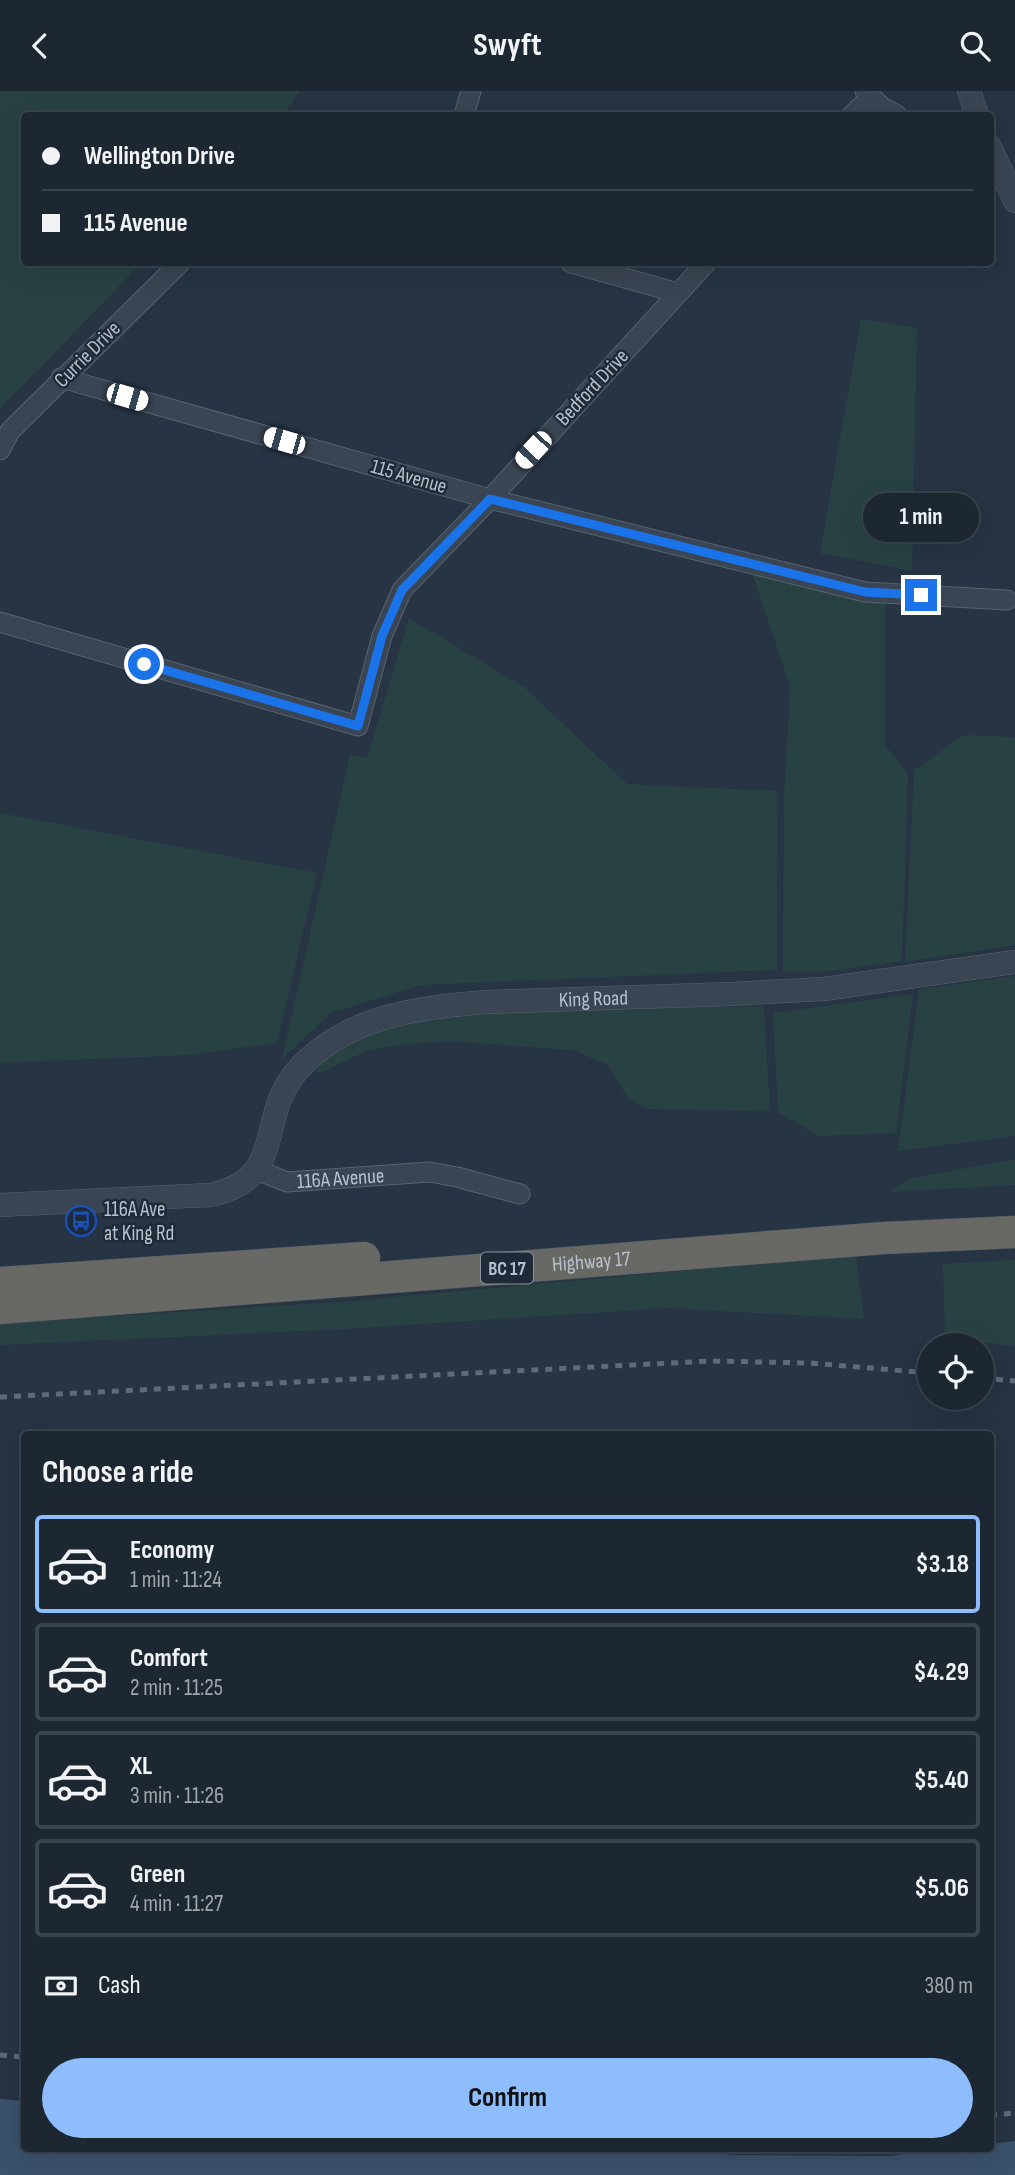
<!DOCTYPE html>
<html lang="en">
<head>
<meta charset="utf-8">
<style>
  :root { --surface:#1c2732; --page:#252f3a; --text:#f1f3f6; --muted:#a0a5ac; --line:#3a444d; --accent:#8dbdfc }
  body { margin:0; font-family:"Sofia Sans Condensed",sans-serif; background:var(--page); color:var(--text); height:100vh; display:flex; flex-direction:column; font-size:26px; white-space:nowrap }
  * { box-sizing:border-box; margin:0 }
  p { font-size:23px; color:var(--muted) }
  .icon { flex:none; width:38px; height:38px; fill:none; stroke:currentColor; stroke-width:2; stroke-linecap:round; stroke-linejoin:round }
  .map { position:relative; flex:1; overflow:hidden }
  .panel { position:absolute; left:21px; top:1340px; width:973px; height:721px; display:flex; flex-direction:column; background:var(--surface); border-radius:7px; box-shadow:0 7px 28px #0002,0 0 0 2px var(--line) }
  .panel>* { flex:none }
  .guide { position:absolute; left:21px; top:21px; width:973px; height:154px; border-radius:7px; box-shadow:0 7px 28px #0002,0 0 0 2px var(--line); display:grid; align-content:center; height:154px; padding:0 21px; background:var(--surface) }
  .fabs { position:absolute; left:917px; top:1242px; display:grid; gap:14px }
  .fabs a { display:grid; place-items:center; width:77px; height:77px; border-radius:50%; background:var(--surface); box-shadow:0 7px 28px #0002,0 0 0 2px var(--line); font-size:35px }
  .end { position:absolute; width:32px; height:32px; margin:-16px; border:9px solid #1a73e8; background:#fff; box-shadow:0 0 0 4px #fff }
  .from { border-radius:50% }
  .bubble { position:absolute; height:49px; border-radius:24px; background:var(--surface); box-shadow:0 7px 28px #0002,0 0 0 2px var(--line); font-size:23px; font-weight:700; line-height:49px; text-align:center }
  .car { position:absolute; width:21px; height:42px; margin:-21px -10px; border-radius:9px; box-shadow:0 0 5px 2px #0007; background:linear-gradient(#fff 24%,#345 0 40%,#fff 0 76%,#345 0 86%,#fff 0) }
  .guide b { display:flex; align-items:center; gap:24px; height:66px; font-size:26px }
  .guide b+b { border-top:2px solid var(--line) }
  .guide i { width:18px; height:18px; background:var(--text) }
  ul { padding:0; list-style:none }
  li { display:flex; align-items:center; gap:21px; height:98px; margin:0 14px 10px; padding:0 7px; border:4px solid var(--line); border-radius:7px }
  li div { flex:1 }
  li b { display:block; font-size:26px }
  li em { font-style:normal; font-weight:700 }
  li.selected { border-color:var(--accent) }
  li>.icon { width:63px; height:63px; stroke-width:1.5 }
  h2 { padding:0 21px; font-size:32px; line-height:84px }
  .pay { display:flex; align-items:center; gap:18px; height:77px; padding:0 21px; font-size:26px }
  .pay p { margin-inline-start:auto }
  .cta { display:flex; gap:14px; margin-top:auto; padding:14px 21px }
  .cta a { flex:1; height:80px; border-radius:42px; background:var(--accent); color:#111; font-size:28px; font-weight:700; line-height:80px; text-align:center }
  header { display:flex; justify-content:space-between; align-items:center; height:91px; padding:0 21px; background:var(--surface); font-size:32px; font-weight:700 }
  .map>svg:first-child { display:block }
  .green { fill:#284244 }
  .water { fill:#3b526c }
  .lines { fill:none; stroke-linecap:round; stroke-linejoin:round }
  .minor-casing { stroke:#586370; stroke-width:21 }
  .tertiary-casing { stroke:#586370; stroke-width:24 }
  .trunk-casing { stroke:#45505d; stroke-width:33 }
  .minor { stroke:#3a4553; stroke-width:19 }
  .tertiary { stroke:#3a4553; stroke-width:23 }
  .trunk { stroke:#686865; stroke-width:32 }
  .rail { stroke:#5c6a7a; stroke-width:5; stroke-dasharray:7 7; stroke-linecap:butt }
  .route { stroke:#1a73e8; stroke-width:9 }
  .labels { text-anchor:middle; stroke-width:5; stroke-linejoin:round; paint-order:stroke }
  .shield { fill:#1f2a38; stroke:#8993a0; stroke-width:2 }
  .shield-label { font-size:19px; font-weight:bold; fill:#b7c0cc }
  .street-label { font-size:21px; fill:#b7c0cc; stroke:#1f2a38 }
  .poi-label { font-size:21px; fill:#b7c0cc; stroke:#1f2a38; text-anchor:start }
</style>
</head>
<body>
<header><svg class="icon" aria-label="back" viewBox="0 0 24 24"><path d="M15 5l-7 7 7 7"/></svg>Swyft<svg class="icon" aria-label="search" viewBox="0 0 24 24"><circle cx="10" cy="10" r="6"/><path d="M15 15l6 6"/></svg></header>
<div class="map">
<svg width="1015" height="2084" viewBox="0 0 1015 2084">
  <rect width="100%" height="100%" fill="#263443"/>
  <g class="green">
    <polygon points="0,0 300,0 283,24 24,24 24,172 142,172 0,318"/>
    <polygon points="861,228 917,237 912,480 820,462"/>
    <polygon points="751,479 885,507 885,654 908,683 902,870 830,880 783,881 784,706 790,595"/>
    <polygon points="409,527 525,597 627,693 777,700 777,879 421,894 331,922 282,968 350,663 367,667"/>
    <polygon points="964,644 1015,646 1015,854 905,871 914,679"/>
    <polygon points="0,722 317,782 277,952 189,964 0,972"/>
    <polygon points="1015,885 1015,1045 898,1060 919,898"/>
    <polygon points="913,903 896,1042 819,1045 778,1021 773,922"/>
    <polygon points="764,915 770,1020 649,1018 629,1009 608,974 573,959 460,951 414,952 369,959 317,983 315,972 360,944 420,927 526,919"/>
    <polygon points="1015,1068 1015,1094 888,1101 913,1087"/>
    <polygon points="856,1164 864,1228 668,1217 346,1238 0,1254 0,1232 339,1211"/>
    <polygon points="1015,1169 1015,1255 945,1248 943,1173"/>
  </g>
  <polygon class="water" points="0,2008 24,2010 24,2058 663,2058 736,2064 888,2065 946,2058 990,2058 991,2053 1015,2050 1015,2084 0,2084"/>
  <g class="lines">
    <g class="minor-casing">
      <g id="minor">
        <polyline points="865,0 882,16 897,24"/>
        <polyline points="464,24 471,0"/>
        <polyline points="852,24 870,7"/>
        <polyline points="571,172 678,202"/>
        <polyline points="61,287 490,408 865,501 1007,509"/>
        <polyline points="0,359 10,340 180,172"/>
        <polyline points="0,531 358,635 382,545 402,499 490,408 706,172"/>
        <path id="s1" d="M257,1079L287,1091L430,1081L457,1086L520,1103"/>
      </g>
    </g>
    <g class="tertiary-casing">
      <g id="tertiary">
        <polyline points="969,0 977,24"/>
        <polyline points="990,56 1015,110"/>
        <path id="s2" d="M0,1114L210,1104C287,1089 256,1029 296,981C344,925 419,916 488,911L731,903L824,898L1015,871"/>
      </g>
    </g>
    <g class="trunk-casing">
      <g id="trunk">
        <polyline points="0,1192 364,1167"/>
        <path id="s3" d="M0,1217L884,1147L1015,1141"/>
      </g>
    </g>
    <use href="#minor" class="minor"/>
    <use href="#tertiary" class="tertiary"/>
    <use href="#trunk" class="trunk"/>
    <g class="rail">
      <polyline points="982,1287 1015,1290"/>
      <polyline points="0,1306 711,1270 810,1272 929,1282"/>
      <polyline points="0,1964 24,1966"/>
      <polyline points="990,2024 1015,2022"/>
    </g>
  </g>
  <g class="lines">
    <polyline class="route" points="144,573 358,635 382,545 402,499 490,408 865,501 921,504"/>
  </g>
  <defs>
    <g id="bus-ring" transform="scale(1.575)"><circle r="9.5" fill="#1f2a38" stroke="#1a4fb4" stroke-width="1.5"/><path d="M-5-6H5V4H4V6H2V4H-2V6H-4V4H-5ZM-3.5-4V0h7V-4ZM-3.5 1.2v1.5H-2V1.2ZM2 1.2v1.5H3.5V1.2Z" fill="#1a4fb4"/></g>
  </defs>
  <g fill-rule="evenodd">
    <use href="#bus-ring" x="81" y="1130"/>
  </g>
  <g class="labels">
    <rect class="shield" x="481" y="1161.5" width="52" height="31" rx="5"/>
    <g class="shield-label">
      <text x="507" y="1184">BC 17</text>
    </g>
    <g class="street-label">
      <text transform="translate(87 263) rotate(-45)" y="7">Currie Drive</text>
      <text transform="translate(592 296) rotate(-47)" y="7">Bedford Drive</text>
      <text transform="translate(409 385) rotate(16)" y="7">115 Avenue</text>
      <text dy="7" stroke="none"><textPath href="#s2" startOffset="686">King Road</textPath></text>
      <text dy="7" stroke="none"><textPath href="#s1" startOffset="86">116A Avenue</textPath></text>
      <text dy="7" stroke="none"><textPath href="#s3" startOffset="593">Highway 17</textPath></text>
    </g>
    <g class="poi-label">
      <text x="104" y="1125">116A Ave<tspan x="104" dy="24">at King Rd</tspan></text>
    </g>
  </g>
</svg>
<div class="fabs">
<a><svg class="icon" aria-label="locate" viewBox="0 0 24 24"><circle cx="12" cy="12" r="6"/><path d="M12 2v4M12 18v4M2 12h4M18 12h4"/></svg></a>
</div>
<i class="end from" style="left:144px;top:573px"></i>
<i class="end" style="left:921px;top:504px"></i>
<div class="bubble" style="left:863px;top:402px;width:116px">1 min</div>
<i class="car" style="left:127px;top:306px;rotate:106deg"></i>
<i class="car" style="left:284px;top:350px;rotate:286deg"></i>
<i class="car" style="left:533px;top:359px;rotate:223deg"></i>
<div class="guide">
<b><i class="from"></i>Wellington Drive</b>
<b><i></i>115 Avenue</b>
</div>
<section class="panel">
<h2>Choose a ride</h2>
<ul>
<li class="selected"><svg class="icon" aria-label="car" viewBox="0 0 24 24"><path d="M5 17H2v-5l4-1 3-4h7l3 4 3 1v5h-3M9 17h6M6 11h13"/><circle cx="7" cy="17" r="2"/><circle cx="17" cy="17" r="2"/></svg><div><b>Economy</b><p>1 min · 11:24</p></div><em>$3.18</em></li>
<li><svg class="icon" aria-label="car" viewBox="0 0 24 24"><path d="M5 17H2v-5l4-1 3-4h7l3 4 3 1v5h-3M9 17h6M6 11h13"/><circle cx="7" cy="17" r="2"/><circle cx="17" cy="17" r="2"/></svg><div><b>Comfort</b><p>2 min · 11:25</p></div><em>$4.29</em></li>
<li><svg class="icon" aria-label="car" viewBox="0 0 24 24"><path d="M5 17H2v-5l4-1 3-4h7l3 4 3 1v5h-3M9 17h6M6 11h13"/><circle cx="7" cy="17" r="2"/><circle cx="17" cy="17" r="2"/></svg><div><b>XL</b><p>3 min · 11:26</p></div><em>$5.40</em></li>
<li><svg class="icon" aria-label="car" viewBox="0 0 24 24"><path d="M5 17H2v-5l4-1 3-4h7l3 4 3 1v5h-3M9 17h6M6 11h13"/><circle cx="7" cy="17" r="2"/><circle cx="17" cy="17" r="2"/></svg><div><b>Green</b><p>4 min · 11:27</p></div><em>$5.06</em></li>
</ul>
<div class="pay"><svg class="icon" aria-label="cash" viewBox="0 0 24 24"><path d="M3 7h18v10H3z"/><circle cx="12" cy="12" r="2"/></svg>Cash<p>380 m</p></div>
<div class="cta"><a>Confirm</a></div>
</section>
</div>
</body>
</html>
